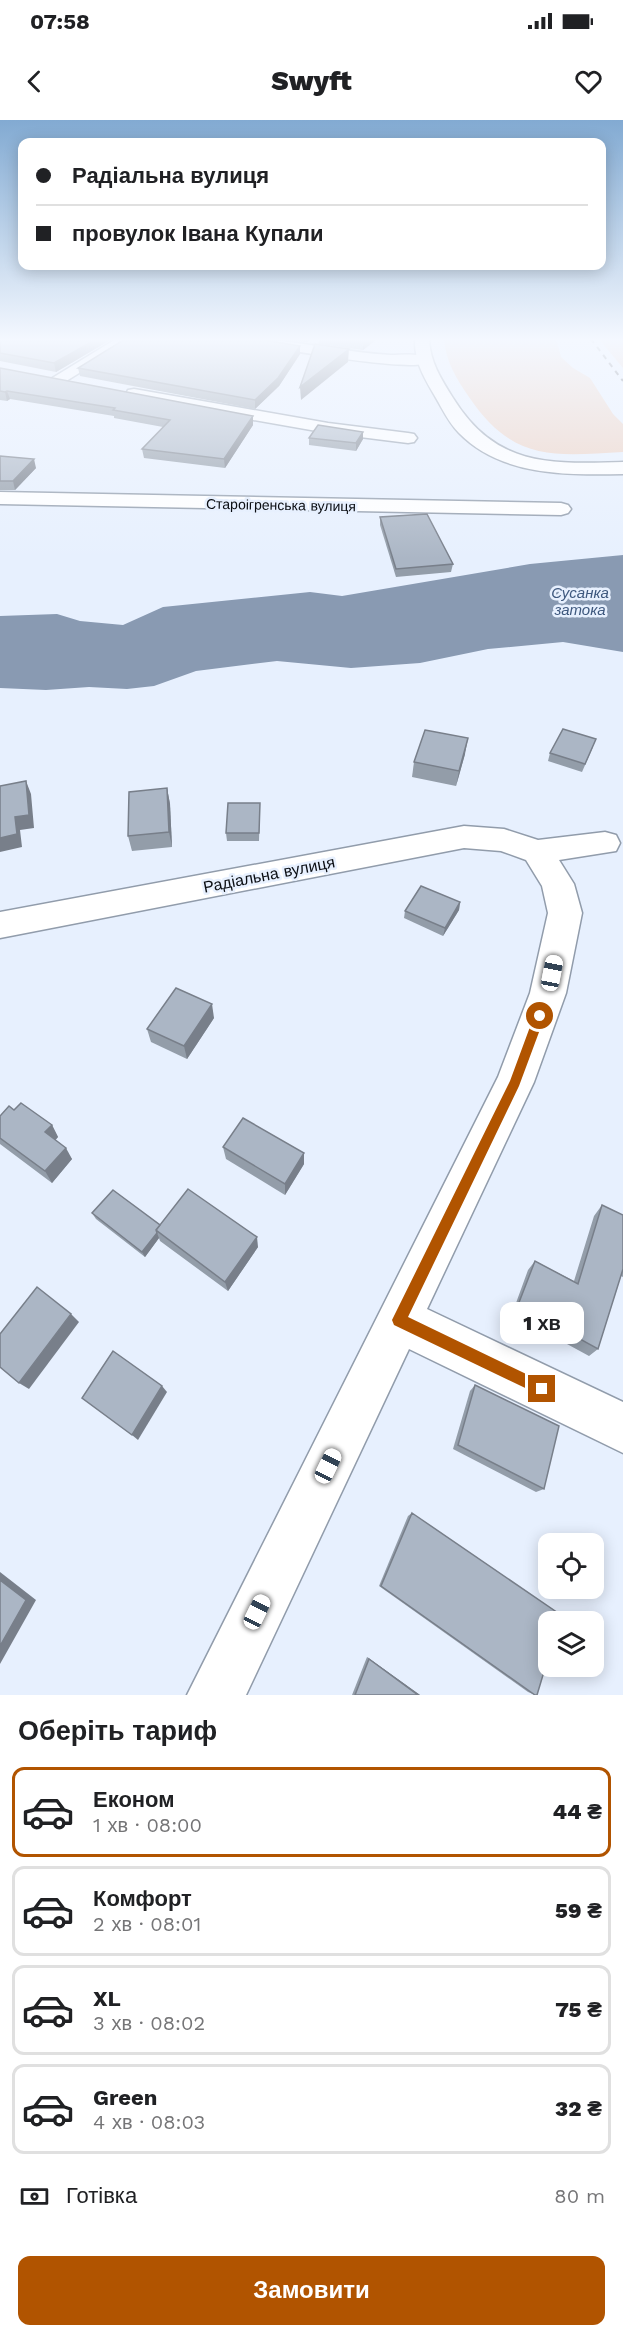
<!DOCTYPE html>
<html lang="uk">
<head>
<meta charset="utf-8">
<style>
  :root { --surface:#fff; --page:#f6f6f6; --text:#202124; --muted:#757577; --line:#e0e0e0; --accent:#b15400 }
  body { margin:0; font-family:"Work Sans",sans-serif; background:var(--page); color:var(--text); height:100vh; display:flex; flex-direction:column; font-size:22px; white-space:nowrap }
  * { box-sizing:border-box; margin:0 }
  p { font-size:20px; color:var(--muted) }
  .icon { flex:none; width:33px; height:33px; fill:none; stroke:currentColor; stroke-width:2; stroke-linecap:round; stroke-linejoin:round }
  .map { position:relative; height:1575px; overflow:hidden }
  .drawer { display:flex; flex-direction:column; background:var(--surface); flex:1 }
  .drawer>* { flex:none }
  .banner { position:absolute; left:18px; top:18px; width:588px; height:132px; border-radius:12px; box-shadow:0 3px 15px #0003; display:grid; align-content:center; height:132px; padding:0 18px; background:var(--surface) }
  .tools { position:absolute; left:538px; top:1413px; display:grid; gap:12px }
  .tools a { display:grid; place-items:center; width:66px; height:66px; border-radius:12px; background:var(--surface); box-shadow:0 3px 15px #0003; font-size:30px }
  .end { position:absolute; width:27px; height:27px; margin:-14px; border:8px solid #b15400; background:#fff; box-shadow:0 0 0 3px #fff }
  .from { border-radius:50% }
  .bubble { position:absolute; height:42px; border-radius:12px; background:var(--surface); box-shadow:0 3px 15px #0003; font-size:20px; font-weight:800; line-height:42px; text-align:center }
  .car { position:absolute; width:18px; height:36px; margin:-18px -9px; border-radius:8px; box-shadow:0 0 4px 2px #0007; background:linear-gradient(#fff 24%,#345 0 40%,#fff 0 76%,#345 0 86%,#fff 0) }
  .banner b { display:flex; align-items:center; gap:21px; height:57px; font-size:22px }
  .banner b+b { border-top:2px solid var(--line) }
  .banner i { width:15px; height:15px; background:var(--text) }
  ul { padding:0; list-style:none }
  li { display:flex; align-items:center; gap:18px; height:90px; margin:0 12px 9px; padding:0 6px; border:3px solid var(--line); border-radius:12px }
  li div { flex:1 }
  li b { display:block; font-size:22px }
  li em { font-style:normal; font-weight:800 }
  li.selected { border-color:var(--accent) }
  li>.icon { width:54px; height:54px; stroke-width:1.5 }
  h2 { padding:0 18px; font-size:27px; line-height:72px }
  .pay { display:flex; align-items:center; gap:15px; height:66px; padding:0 18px; font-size:22px }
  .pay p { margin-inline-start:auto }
  .button { display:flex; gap:12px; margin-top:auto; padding:12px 18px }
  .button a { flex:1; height:69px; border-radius:12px; background:var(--accent); color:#fff; font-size:24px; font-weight:800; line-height:69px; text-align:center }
  .status { display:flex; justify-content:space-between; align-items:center; height:42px; padding:0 30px; background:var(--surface); direction:ltr }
  .status svg { height:16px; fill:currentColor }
  header { display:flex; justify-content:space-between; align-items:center; height:78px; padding:0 18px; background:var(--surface); font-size:27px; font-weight:800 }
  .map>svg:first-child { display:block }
  .green { fill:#edd1c2 }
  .water { fill:#899ab2 }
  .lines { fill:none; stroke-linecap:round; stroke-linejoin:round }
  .street-casing { stroke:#919cab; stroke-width:3 }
  .secondary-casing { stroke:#919cab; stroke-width:3 }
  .street { fill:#fff; fill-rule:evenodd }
  .secondary { fill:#fff; fill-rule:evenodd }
  .rail { stroke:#535860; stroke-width:2; stroke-dasharray:5 5; stroke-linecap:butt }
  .wall { fill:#939da9 }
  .shaded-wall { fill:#787f8a }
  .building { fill:#abb6c5; stroke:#787f8a; stroke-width:1.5 }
  .route { fill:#b15400 }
  .labels { text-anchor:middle; stroke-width:5; stroke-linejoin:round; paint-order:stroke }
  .far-street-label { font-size:14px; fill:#0a0d12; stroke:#e7f0fe }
  .far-water-label { font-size:15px; font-style:italic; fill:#3e587e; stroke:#e7f0fe }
  .street-label { font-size:16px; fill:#0a0d12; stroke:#e7f0fe }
</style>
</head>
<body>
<div class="status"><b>07:58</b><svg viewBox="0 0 49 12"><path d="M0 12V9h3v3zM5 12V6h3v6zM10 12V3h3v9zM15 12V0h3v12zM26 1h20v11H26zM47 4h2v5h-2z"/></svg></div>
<header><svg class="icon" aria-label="back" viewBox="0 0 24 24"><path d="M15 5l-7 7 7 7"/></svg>Swyft<svg class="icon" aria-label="heart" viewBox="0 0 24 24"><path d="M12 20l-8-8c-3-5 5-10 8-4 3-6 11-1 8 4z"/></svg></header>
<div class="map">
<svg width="623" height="1575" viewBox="0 0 623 1575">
  <rect width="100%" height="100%" fill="#e7f0fe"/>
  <g class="green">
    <path d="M444,219H556L561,237L573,248L590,258L613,294L623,304V332C553,336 513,342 469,277C456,258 446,242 444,219Z"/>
    <polygon points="599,219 623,219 623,248"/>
  </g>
  <polygon class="water" points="623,435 623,532 563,522 488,529 420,543 351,548 277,541 196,551 154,566 127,569 89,567 46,570 0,568 0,496 57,494 80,501 123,505 163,487 310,472 342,476 530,444"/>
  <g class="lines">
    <g class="street-casing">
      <g id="street">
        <polygon points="116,219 134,219 63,263 51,263 49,260"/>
        <path d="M244,219C294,219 341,232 391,235C402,235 424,232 431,241C419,255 276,228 251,223Z"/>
        <polygon points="134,269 328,303 408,313 414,314 417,318 414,322 408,323 328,313 128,278 126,274 128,270"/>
        <polygon points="0,372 561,383 568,385 571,389 568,393 561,395 0,384"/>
        <polygon points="464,706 504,709 538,720 605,712 616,715 620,723 616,731 559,740 574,764 582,793 566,873 534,962 427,1189 623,1282 623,1333 409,1229 246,1575 187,1575 498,957 530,873 548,793 542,766 526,740 501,731 464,728 0,818 0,792"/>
      </g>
    </g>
    <g class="secondary-casing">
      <path id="secondary" d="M415,219H429C430,242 441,259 453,278C496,347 549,344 623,342V354C566,355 501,356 459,313C449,303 443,290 436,278C425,259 414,242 415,219Z"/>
    </g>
    <use href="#street" class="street"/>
    <use href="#secondary" class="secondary"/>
    <polyline class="rail" points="591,219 623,261"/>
  </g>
  <g class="wall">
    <polygon points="0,219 112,219 56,252 0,241"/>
    <polygon points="262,219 310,219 308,222"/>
    <polygon points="319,219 377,219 363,230 319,224"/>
    <polygon points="300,226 300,234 279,266 255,289 80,256 78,248"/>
    <polygon points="0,248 253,296 253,305 225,348 144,338 142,329 163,307 114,298 114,296 10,279 7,281 0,280"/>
    <polygon points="309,318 363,319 356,331 309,325"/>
    <polygon points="0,336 36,348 15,370 0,370"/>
    <polygon points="380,397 453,444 451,452 396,457 380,405"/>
    <polygon points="593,627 582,652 548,641 550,633"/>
    <polygon points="465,634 456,666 412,657 414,642"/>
    <polygon points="167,668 170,684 172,727 132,731 128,716"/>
    <polygon points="260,683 259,721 227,721 226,713"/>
    <polygon points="460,782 459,790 443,816 404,798 405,791"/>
    <polygon points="214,898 187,939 151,922 147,909"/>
    <polygon points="0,996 52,1005 58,1017 55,1020 72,1039 52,1063 0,1024"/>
    <polygon points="223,1027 304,1044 285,1075 226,1039"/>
    <polygon points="602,1085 623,1095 623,1157 621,1156 598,1229 589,1236 512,1194 528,1150 535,1141 574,1161 594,1096"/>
    <polygon points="92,1093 160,1105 258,1127 228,1171 160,1121 159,1118 145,1137 96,1099"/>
    <polygon points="475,1265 544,1369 536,1372 453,1329 470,1271"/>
    <polygon points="412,1393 535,1575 528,1572 379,1466 408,1396"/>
    <polygon points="367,1537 420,1575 352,1575"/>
  </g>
  <g class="shaded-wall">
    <polygon points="97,219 112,219 56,252 54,243"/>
    <polygon points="367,219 377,219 363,230 363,222"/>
    <polygon points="300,226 300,234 279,266 255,289 255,280"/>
    <polygon points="349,229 348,242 301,280 300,267"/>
    <polygon points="7,271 10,279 7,281 5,272"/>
    <polygon points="253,296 253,305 225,348 224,339"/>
    <polygon points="363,312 363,319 356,331 356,323"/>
    <polygon points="34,339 36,348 15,370 13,361"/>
    <polygon points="468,618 465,634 456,666 459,651"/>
    <polygon points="26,661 31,674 34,708 20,710 22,727 0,732 0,718 15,697"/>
    <polygon points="167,668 170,684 172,727 169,712"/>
    <polygon points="460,782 459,790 443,816 445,808"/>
    <polygon points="212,884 214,898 187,939 184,926"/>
    <polygon points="52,1005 58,1017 52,1024 45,1012"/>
    <polygon points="66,1028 72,1039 52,1063 45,1051"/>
    <polygon points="304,1033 304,1044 285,1075 285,1064"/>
    <polygon points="157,1113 159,1118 145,1137 142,1132"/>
    <polygon points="257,1117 258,1127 228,1171 225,1162"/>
    <polygon points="71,1194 79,1202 29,1269 19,1263"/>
    <polygon points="162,1266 167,1272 138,1320 132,1315"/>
    <polygon points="0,1452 36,1480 0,1544"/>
    <polygon points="367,1537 420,1575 418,1575 369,1539"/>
  </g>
  <g class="building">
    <polygon points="0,219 97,219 54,243 0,233"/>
    <polygon points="125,219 259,219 300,226 278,258 255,280 78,248"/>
    <polygon points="340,219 367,219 363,222"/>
    <polygon points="315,224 349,229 300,267"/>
    <polygon points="0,248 253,296 224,339 142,329 170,300 113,290 115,288 7,271 5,272 0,271"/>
    <polygon points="318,305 363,312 356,323 309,318"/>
    <polygon points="0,336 34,339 13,361 0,361"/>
    <polygon points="427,394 453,444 396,449 380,397"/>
    <polygon points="563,609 596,619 585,644 550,633"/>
    <polygon points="425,610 468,618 459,651 414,642"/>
    <polygon points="26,661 29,695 15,697 17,714 0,718 0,666"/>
    <polygon points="167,668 169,712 128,716 129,672"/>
    <polygon points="228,683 260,683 259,713 226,713"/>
    <polygon points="421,766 460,782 445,808 405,791"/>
    <polygon points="176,868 212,884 184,926 147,909"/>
    <polygon points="21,983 52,1005 45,1012 66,1028 45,1051 0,1018 0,996 9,986 14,990"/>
    <polygon points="243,998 304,1033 285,1064 223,1027"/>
    <polygon points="188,1069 257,1117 225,1162 156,1110"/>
    <polygon points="113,1070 160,1105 156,1110 157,1113 142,1132 92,1093"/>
    <polygon points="602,1085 623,1095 623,1149 598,1229 518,1185 535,1141 578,1164"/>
    <polygon points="37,1167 71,1194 19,1263 0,1247 0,1214"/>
    <polygon points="113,1231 162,1266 132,1315 82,1278"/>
    <polygon points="475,1265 559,1306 544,1369 458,1325"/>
    <polygon points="412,1393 561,1495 559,1502 549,1502 549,1535 537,1575 535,1575 381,1466"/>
    <polygon points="0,1460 26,1480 0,1526"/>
    <polygon points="369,1539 418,1575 355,1575"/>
  </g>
  <linearGradient id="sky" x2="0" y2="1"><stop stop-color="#82aad2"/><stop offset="0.5" stop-color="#f4f8ff"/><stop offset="1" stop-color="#f4f8ff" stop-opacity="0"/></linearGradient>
  <rect width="623" height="439" fill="url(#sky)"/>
  <polygon class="route" points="540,891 545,896 519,966 408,1197 547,1264 549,1269 547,1274 542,1276 394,1205 392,1200 510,961 534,896"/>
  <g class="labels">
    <g class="far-street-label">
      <text transform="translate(281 385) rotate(1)" y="5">Староігренська вулиця</text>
    </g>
    <g class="far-water-label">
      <text x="580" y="478">Сусанка<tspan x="580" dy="17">затока</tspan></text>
    </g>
    <g class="street-label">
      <text transform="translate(269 754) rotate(-11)" y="6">Радіальна вулиця</text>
    </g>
  </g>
</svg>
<div class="tools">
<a><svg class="icon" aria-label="locate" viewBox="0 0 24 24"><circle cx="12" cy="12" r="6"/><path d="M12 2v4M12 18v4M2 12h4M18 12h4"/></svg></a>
<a><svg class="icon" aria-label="layers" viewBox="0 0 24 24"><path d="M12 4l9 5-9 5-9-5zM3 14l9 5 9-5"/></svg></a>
</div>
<i class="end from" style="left:540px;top:896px"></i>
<i class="end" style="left:542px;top:1269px"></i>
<div class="bubble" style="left:500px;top:1182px;width:84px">1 хв</div>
<i class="car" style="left:552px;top:853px;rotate:11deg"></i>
<i class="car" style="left:328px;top:1346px;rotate:26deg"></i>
<i class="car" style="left:257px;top:1492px;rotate:26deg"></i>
<div class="banner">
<b><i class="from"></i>Радіальна вулиця</b>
<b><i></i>провулок Івана Купали</b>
</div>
</div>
<section class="drawer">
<h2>Оберіть тариф</h2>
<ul>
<li class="selected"><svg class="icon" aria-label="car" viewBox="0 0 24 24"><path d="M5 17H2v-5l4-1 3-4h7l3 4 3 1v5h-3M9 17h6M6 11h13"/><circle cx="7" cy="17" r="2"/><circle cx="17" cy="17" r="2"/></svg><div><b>Економ</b><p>1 хв · 08:00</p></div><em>44 ₴</em></li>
<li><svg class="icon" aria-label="car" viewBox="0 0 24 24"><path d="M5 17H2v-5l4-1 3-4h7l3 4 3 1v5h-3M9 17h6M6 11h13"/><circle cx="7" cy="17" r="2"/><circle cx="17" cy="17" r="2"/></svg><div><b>Комфорт</b><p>2 хв · 08:01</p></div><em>59 ₴</em></li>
<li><svg class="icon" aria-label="car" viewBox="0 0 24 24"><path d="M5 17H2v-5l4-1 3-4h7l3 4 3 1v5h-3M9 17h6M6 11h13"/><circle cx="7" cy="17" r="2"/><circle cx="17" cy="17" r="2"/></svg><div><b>XL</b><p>3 хв · 08:02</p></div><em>75 ₴</em></li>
<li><svg class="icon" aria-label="car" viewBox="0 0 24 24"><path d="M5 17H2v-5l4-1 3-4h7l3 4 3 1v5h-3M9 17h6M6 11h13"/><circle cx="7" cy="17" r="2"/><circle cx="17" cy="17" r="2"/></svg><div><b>Green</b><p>4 хв · 08:03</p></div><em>32 ₴</em></li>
</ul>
<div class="pay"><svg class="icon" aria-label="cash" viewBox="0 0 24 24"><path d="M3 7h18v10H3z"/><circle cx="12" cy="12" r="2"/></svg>Готівка<p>80 m</p></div>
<div class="button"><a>Замовити</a></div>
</section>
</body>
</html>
